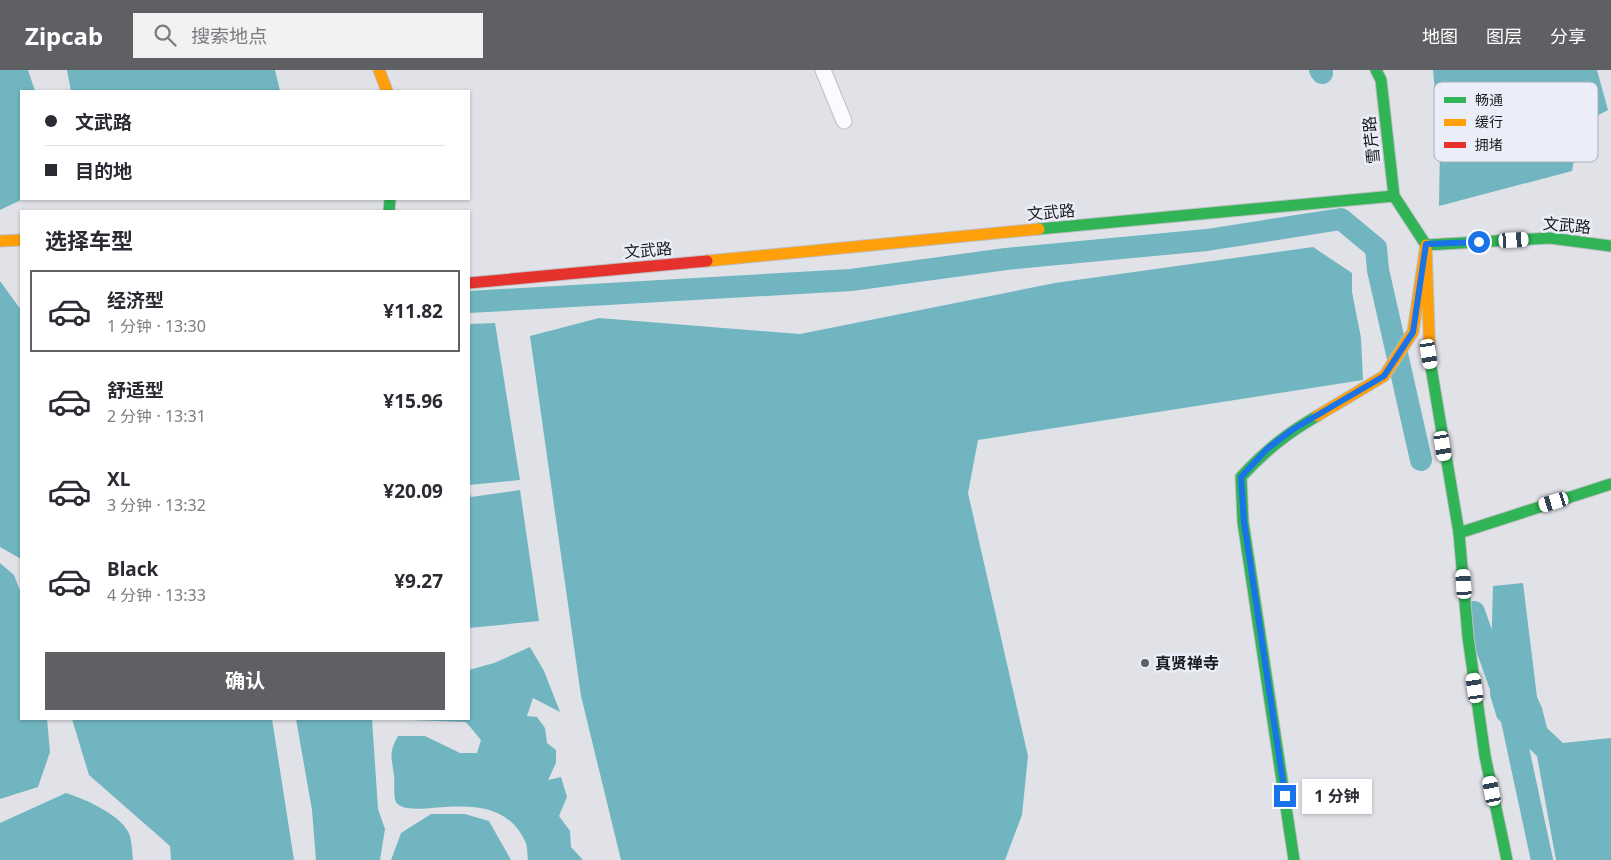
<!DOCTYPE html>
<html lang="zh">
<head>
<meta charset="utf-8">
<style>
  :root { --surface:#fff; --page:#f2f2f3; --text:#2b2b33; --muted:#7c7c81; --line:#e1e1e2; --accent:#5f6064 }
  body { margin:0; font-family:"Noto Sans","Noto Sans SC",sans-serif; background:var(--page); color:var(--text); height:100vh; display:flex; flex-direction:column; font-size:19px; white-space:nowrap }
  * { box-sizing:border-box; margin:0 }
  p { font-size:16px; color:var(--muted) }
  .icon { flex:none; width:28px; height:28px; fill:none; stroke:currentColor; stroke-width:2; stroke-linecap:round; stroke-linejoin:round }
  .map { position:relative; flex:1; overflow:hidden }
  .panel { position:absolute; left:20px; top:140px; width:450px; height:510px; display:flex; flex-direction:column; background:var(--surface); border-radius:0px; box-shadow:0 1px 4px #0004 }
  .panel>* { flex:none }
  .hud { position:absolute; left:20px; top:20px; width:450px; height:110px; border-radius:0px; box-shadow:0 1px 4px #0004; display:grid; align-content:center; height:110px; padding:0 25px; background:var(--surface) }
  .end { position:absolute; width:22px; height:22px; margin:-11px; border:6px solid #1a73e8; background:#fff; box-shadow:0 0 0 2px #fff }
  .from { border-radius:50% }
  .bubble { position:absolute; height:35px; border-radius:0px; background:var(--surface); box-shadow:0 1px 4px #0004; font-size:16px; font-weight:700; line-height:35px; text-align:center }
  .car { position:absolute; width:15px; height:30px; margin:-15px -8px; border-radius:6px; box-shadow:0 0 4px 1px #0007; background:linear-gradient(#fff 24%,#345 0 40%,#fff 0 76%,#345 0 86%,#fff 0) }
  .hud b { display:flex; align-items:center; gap:18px; height:48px; font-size:19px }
  .hud b+b { border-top:1px solid var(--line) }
  .hud i { width:12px; height:12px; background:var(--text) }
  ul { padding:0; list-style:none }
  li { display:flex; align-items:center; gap:15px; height:82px; margin:0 10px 8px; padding:0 15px; border:2px solid transparent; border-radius:0px }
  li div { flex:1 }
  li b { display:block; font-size:19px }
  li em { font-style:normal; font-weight:700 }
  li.current { border-color:var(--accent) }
  li>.icon { width:45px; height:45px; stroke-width:1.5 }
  h2 { padding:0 25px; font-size:22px; line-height:60px }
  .cta { display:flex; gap:10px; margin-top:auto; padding:10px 25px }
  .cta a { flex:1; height:58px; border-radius:0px; background:var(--accent); color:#fff; font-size:20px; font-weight:700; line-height:58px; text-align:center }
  header { display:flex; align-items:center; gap:30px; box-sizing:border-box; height:70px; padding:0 25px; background:var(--accent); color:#fff }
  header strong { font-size:24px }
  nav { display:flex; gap:28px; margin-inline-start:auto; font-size:18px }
  .search { width:350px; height:45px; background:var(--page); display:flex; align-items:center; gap:12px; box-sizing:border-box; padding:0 18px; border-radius:0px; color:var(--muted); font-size:19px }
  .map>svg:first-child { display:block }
  .water { fill:#71b5c0 }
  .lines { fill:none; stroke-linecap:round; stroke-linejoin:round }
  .river { stroke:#71b5c0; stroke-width:22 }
  .street-casing { stroke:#bebfc3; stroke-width:17 }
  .fast-casing { stroke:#bebfc3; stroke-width:13 }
  .slow-casing { stroke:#bebfc3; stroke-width:13 }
  .jam-casing { stroke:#bebfc3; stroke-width:13 }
  .street { stroke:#fafbfc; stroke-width:15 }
  .fast { stroke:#30b455; stroke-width:11 }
  .slow { stroke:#ff9f0a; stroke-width:11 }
  .jam { stroke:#e5322d; stroke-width:11 }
  .route { stroke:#1a73e8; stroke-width:6 }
  .poi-dot { fill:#5f6064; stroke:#ebeef8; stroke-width:2 }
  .labels { text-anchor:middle; stroke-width:5; stroke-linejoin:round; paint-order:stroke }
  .street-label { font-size:16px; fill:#191a1d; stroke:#ebeef8 }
  .poi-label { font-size:16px; font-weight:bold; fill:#191a1d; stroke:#ebeef8; text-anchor:start }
  .key { fill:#ebeef8; stroke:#acaeb6; stroke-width:1 }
  .key-label { font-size:14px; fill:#191a1d }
</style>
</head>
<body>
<header>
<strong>Zipcab</strong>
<div class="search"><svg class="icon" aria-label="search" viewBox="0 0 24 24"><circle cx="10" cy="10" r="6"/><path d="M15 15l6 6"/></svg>搜索地点</div>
<nav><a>地图</a><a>图层</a><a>分享</a></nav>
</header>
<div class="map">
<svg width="1611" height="790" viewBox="0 0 1611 790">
  <rect width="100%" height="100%" fill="#e1e2e8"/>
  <g class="water">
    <polygon points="0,0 28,0 35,21 21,21 21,129 23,129 0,140"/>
    <polygon points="67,0 275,0 280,21 71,21"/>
    <polygon points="1433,0 1597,0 1608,40 1580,55 1572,101 1439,136 1440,76"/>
    <polygon points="1313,177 1352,203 1352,222 1361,268 1363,310 978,370 968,423 1028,686 1022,745 1005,790 621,790 581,626 530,266 599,248 800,264 1055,213"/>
    <polygon points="0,211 21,240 21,489 0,477"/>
    <polygon points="495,253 520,410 469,415 469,254"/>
    <polygon points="469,417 471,427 520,420 539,551 469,558"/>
    <polygon points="0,493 14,505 21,523 21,649 47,649 50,682 38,717 0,729"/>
    <polygon points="1523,513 1537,627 1542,638 1547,658 1563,673 1611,668 1611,790 1556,790 1537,686 1497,648 1490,625 1493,516"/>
    <path d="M530,577L544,601L560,642L533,628L527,646L537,647L545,658L547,673L556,680V693L548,710L561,707L567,727L559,746L570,761L571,777L583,790H528C527,784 528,777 525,771C496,709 410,754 396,732C393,727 395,713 394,706C392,687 388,684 398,666H425L460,683H477L481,670L466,652L382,649H469V600L494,593Z"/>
    <polygon points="72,649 272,649 294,790 171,790 170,776 89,705"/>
    <polygon points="296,649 372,649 378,739 385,759 380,790 316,790 312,740"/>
    <path d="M66,723C85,729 124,746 130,766C132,774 132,782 133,790H0V753Z"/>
    <polygon points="431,744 465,744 489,751 511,790 391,790 401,763"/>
  </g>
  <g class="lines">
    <g class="river">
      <polyline points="1320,0 1322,3"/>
      <polyline points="469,232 851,210 1006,189 1207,170 1341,149 1376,178 1378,200 1421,390"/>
      <polyline points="1474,542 1511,646 1542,790"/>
    </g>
    <g class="street-casing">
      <polyline id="street" points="823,0 844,51"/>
    </g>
    <g class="fast-casing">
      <g id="fast">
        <polyline points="1376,0 1381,10 1394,126"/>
        <polyline points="389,141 390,129"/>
        <polyline points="1039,159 1394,126 1426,175 1550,168 1611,176"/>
        <polyline points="1430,291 1459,463 1611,414"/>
        <polyline points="1459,463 1468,567 1485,686 1507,790"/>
        <path d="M1294,790L1243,452L1241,407C1265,381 1286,364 1317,346"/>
      </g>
    </g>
    <g class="slow-casing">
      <g id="slow">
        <polyline points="379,0 387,21"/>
        <polyline points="0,171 21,170"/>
        <polyline points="707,191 1039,159"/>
        <polyline points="1317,346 1384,306 1413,262 1426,175 1430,291"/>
      </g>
    </g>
    <g class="jam-casing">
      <polyline id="jam" points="469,213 707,191"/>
    </g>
    <use href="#street" class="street"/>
    <use href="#fast" class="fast"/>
    <use href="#slow" class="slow"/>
    <use href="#jam" class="jam"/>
  </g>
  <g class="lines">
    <polyline class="route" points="1285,726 1244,452 1241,407 1267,379 1292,360 1384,306 1413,262 1426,174 1479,172"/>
  </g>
  <circle class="poi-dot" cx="1145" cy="593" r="5"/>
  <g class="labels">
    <g class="street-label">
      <text transform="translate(1371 70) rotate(-96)" y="6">雪芹路</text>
      <text transform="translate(1051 142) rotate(-5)" y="6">文武路</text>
      <text transform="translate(1567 155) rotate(5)" y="6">文武路</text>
      <text transform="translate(648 180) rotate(-5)" y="6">文武路</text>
    </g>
    <g class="poi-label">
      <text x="1155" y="599">真贤禅寺</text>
    </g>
  </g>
  <rect x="1434" y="12" width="164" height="80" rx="8" class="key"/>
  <rect x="1444" y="27" width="22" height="6" fill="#30b455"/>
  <rect x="1444" y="49" width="22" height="7" fill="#ff9f0a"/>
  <rect x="1444" y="72" width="22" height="6" fill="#e5322d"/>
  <g class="key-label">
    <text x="1475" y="35">畅通</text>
    <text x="1475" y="57">缓行</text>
    <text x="1475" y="80">拥堵</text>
  </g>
</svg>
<i class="end from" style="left:1479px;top:172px"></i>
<i class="end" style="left:1285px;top:726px"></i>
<div class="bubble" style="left:1302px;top:709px;width:70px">1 分钟</div>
<i class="car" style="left:1514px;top:170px;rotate:87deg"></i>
<i class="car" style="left:1429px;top:284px;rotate:171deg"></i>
<i class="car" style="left:1443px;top:376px;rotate:171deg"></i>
<i class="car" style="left:1554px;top:432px;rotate:253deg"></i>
<i class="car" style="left:1464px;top:514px;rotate:356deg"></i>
<i class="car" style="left:1475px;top:618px;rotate:352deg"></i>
<i class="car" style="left:1492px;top:721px;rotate:349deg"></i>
<div class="hud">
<b><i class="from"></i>文武路</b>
<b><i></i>目的地</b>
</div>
<section class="panel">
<h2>选择车型</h2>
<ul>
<li class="current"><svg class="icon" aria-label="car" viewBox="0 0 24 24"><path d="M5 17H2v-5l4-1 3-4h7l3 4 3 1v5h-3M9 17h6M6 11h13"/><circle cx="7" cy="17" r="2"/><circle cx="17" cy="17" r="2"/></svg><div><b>经济型</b><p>1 分钟 · 13:30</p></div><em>¥11.82</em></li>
<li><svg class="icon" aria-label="car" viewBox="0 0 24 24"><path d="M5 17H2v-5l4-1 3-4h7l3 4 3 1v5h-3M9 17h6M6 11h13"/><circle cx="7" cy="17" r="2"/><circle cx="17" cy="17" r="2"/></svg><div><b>舒适型</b><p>2 分钟 · 13:31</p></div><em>¥15.96</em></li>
<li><svg class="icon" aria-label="car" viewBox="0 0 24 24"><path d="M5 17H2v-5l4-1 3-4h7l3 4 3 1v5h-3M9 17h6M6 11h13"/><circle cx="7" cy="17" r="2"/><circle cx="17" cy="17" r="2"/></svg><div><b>XL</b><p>3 分钟 · 13:32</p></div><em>¥20.09</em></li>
<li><svg class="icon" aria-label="car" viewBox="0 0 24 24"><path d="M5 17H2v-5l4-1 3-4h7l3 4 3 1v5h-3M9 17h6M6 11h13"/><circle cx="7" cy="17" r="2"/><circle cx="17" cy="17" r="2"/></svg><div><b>Black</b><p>4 分钟 · 13:33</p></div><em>¥9.27</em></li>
</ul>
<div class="cta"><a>确认</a></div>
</section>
</div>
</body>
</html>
